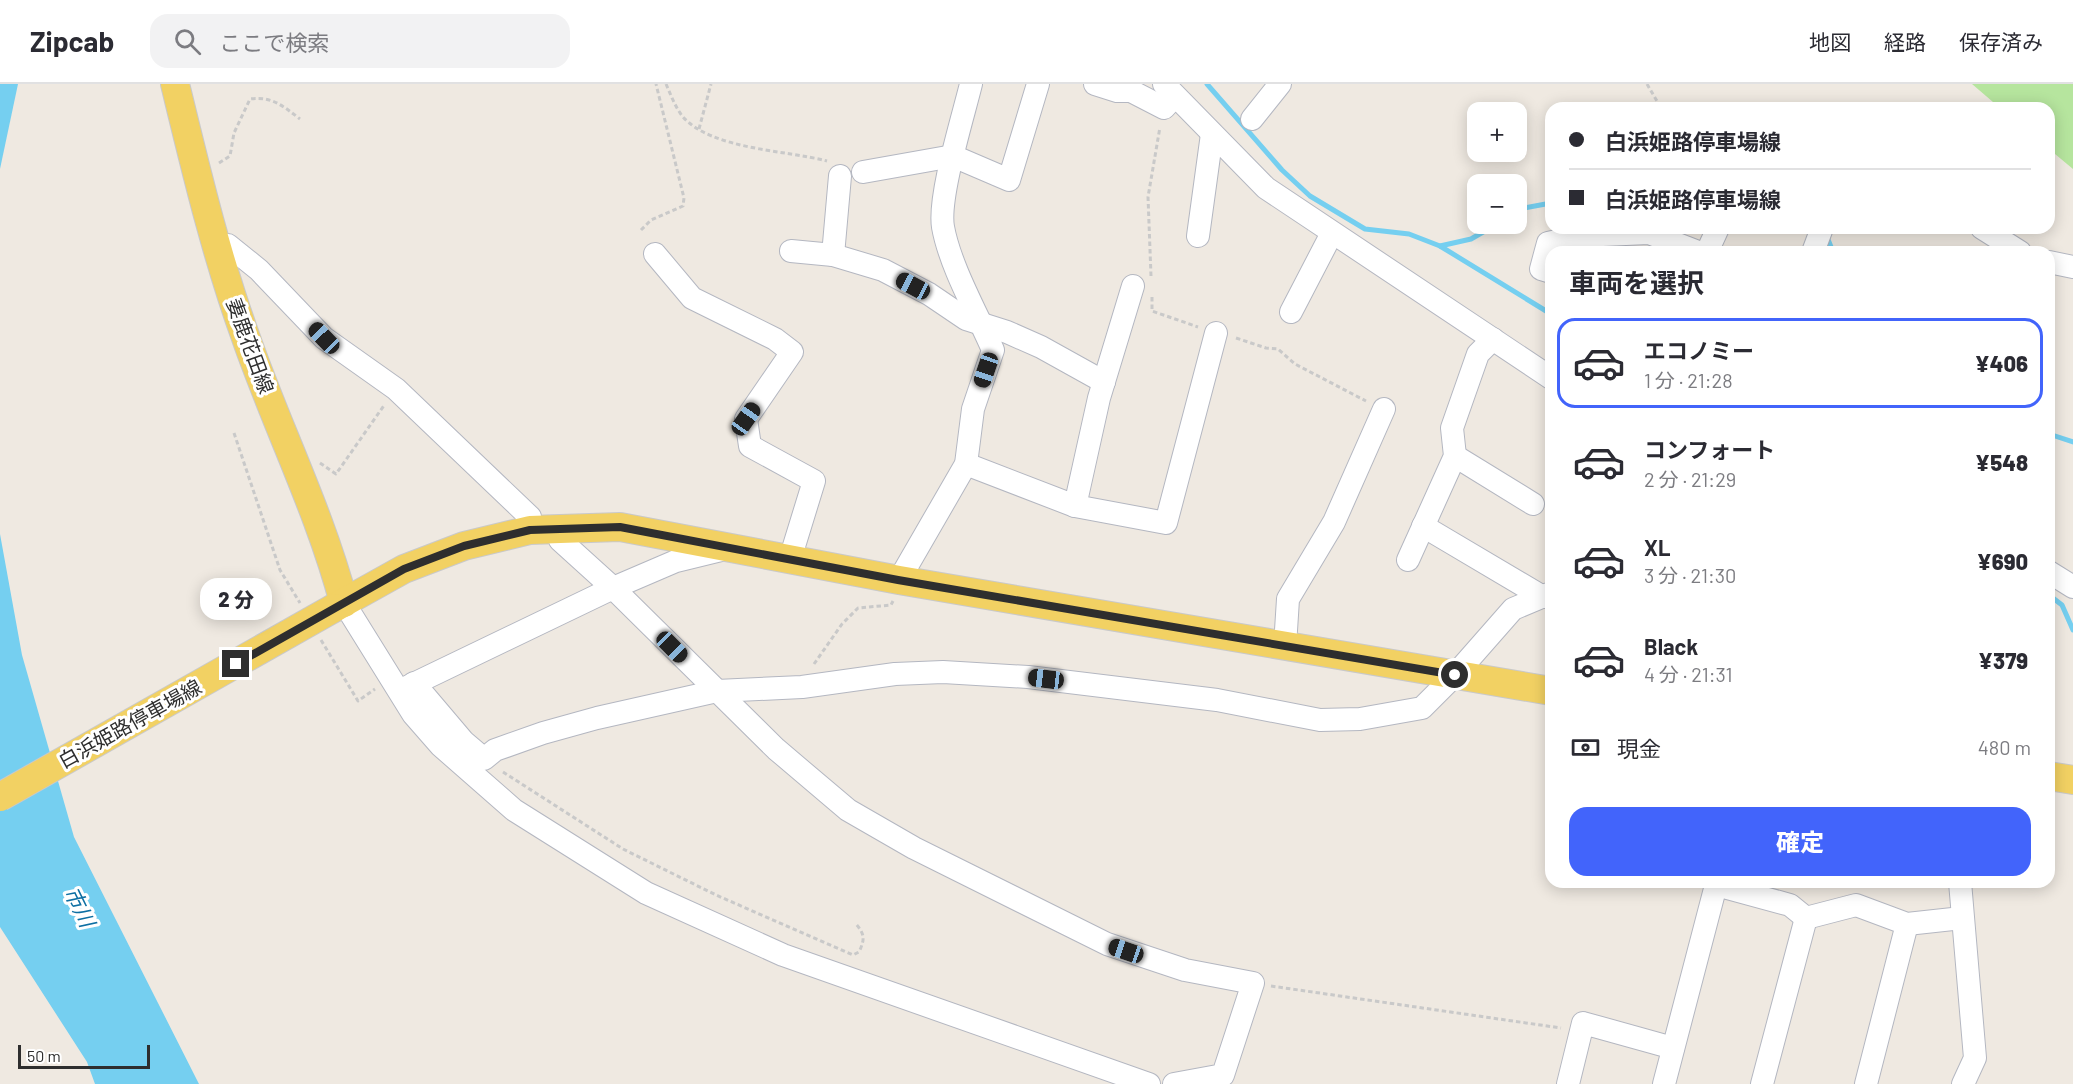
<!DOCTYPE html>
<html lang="ja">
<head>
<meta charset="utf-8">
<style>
  :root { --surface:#fff; --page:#f2f2f3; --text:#2b2b33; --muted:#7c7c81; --line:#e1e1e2; --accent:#4264fb }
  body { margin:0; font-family:Barlow,"Noto Sans JP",sans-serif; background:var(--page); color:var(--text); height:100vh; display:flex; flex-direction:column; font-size:22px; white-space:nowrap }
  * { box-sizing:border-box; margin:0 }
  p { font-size:20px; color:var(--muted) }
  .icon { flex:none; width:33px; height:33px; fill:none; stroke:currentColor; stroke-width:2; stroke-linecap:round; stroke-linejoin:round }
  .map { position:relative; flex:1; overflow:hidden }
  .details { position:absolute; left:1545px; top:162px; width:510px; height:642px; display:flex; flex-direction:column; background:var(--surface); border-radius:18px; box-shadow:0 3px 15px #0003 }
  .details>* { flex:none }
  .guide { position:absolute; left:1545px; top:18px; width:510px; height:132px; border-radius:18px; box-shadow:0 3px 15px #0003; display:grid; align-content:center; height:132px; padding:0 24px; background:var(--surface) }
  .controls { position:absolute; left:1467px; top:18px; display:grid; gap:12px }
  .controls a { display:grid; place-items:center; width:60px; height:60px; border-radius:12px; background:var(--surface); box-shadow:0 3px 15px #0003; font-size:30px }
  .scale { position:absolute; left:18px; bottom:15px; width:132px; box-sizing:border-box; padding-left:6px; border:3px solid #2e2e2e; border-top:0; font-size:16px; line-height:21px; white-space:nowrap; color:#2e2e2e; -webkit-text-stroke:4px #fff; paint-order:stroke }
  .end { position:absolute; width:27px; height:27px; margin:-14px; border:8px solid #2e2e2e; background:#fff; box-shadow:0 0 0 3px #fff }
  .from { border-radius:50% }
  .bubble { position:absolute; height:42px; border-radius:18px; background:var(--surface); box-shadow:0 3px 15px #0003; font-size:20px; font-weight:800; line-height:42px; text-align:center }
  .car { position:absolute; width:18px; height:36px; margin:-18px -9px; border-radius:8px; box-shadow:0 0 4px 2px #0007; background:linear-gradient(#222 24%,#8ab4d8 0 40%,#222 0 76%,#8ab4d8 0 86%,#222 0) }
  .guide b { display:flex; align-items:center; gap:21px; height:57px; font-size:22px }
  .guide b+b { border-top:2px solid var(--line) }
  .guide i { width:15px; height:15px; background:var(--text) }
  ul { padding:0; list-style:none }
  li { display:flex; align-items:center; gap:18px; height:90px; margin:0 12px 9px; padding:0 12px; border:3px solid transparent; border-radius:18px }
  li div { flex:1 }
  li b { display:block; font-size:22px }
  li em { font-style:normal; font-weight:800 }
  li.current { border-color:var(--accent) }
  li>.icon { width:54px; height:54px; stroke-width:1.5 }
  h2 { padding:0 24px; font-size:27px; line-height:72px }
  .pay { display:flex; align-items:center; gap:15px; height:66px; padding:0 24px; font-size:22px }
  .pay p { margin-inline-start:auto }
  .button { display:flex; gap:12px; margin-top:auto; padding:12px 24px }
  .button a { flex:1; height:69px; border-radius:18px; background:var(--accent); color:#fff; font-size:24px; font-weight:800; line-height:69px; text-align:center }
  header { display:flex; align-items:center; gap:36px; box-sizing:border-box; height:84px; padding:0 30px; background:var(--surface); border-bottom:2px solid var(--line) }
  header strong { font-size:28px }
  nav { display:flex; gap:33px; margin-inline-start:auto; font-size:21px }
  .search { width:420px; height:54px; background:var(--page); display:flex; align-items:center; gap:15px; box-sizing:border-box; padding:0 21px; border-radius:18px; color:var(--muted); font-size:22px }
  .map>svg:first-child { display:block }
  .green { fill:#b6e59e }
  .water { fill:#75cff0 }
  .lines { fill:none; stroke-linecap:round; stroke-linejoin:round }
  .stream { stroke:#75cff0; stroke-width:5 }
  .minor-casing { stroke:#b4b7c1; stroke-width:24 }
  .major-casing { stroke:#c9c9c9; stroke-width:30 }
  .path { stroke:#c9c9c9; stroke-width:3; stroke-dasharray:4.5 3; stroke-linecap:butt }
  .minor { stroke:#fff; stroke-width:22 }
  .major { stroke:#f2d163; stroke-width:28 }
  .major-bridge-casing { stroke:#c9c9c9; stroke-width:30; stroke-linecap:butt }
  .major-bridge { stroke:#f2d163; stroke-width:28 }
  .route { stroke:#2e2e2e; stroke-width:8 }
  .labels { text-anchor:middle; stroke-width:6; stroke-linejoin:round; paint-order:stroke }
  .street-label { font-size:20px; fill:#2e2e2e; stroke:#fff }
  .water-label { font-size:21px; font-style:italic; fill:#0d6fa3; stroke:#fff }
</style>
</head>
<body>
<header>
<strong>Zipcab</strong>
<div class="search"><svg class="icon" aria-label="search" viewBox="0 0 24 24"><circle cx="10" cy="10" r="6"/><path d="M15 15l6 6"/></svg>ここで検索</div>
<nav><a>地図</a><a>経路</a><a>保存済み</a></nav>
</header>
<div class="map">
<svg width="2073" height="1000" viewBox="0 0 2073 1000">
  <rect width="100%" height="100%" fill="#efe9e1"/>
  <polygon class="green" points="1972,0 2073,0 2073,85 2049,65 2049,24 2000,24"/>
  <g class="water">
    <polygon points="0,0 18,0 0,85"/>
    <polygon points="0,450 22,571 74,753 199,1000 95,1000 87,978 0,843"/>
  </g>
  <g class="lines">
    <g class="stream">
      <polyline points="1207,0 1282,86 1310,112 1365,145 1409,150 1440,162 1551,230"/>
      <polyline points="1516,128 1524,124 1551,119"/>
      <polyline points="1827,153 1833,168"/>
      <polyline points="1440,162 1471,155 1497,140"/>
      <polyline points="2049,350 2073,358"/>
      <polyline points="2049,511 2062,521 2073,546"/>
    </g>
    <g class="minor-casing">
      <g id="minor">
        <polyline points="1095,0 1117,7 1131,7 1164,24 1175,12"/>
        <polyline points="1164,0 1266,104 1551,294"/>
        <polyline points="1252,35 1280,0"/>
        <polyline points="863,88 953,72 1009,96 1038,0"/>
        <polyline points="1982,144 2020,168"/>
        <polyline points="1198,152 1212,50"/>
        <polyline points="215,162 228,161 259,186 324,254 396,305 530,433"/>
        <polyline points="791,167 833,171 883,186 929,210 966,235 1007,248 1041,263 1104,298"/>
        <polyline points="1707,168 1718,144"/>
        <polyline points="1813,168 1822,144"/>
        <polyline points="655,170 692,214 775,255 792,268 746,335 750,362 814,397 790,475"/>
        <polyline points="833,171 840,92"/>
        <polyline points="2049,178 2073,183"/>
        <polyline points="1551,188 1541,185 1548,159 1579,152 1649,149 1698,168"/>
        <polyline points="1291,228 1332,149"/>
        <polyline points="1455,372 1533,420"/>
        <polyline points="966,380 1075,422 1166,439 1216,249"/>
        <polyline points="1075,422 1099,314 1133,202"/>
        <polyline points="1423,442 1543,513"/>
        <polyline points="560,456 613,504 776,665 848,726 914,764 1107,860 1185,886 1253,899 1223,991 1174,1000"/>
        <polyline points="1408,476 1455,372 1452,344 1478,270 1493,255"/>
        <polyline points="2049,488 2073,503"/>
        <path d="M899,496L966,380L973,325L993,266C977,229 950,182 943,143C938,113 963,33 971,0"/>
        <polyline points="344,519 413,630 441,662 514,726 646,809 783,871 1149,1000"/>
        <polyline points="1285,562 1288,515 1334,438 1384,325"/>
        <polyline points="414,599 464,658 484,675 495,666 543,649 597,634 717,607 802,603 895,590 943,588 1028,593 1217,616 1320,636 1360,635 1422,624 1455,591 1513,525 1551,509"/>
        <polyline points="401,606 613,504 676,477 725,465"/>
        <polyline points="1960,798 1975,974 1963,1000"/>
        <polyline points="1568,1000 1583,939 1673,964"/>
        <polyline points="1664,1000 1716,801 1790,821 1806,834 1856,821 1907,840 1962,834"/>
        <polyline points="1762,1000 1806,834"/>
        <polyline points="1866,1000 1907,840"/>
      </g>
    </g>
    <g class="major-casing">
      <g id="major">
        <path d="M175,0C196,86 216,171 246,254C277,343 320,428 344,519"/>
        <polyline points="334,524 404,485 464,462 530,446 620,443 899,496 1551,607"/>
        <polyline points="2049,692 2073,696"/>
      </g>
    </g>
    <g class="path">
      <path d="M666,0C671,11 675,23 683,33C713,66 786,66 827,77"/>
      <polyline points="1647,0 1661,24"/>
      <polyline points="699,45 711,0"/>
      <path d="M219,79L230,72L234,49L250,15C272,12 283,22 300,35"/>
      <polyline points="641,146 651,136 683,122 684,114 656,0"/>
      <polyline points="1151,192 1148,113 1160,43"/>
      <polyline points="1152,213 1152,227 1198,243"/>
      <polyline points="1236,254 1266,264 1278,265 1295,280 1366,317"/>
      <polyline points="234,349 280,486 300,519"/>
      <polyline points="320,379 336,390 385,320"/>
      <polyline points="321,556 358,617 375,605"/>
      <polyline points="814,580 842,540 858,524 891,521 893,517"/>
      <path d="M503,688L623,765L716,811L853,871L859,868C865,855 865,850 855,839"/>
      <polyline points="1271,902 1561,944"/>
    </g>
    <use href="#minor" class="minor"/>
    <use href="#major" class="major"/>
    <g class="major-bridge-casing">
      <polyline id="major-bridge" points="0,713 334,524"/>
    </g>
    <use href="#major-bridge" class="major-bridge"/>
  </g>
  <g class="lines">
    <polyline class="route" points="236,580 404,485 464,462 530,446 620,443 898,496 1455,591"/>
  </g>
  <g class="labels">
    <g class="street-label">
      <text transform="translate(250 262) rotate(70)" y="7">妻鹿花田線</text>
      <text transform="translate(130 640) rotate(-29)" y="7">白浜姫路停車場線</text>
    </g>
    <g class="water-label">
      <text transform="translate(79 823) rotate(64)" y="7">市川</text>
    </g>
  </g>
</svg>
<div class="controls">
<a>+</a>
<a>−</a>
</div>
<div class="scale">50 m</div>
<i class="end from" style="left:1455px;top:591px"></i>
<i class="end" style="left:236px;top:580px"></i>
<div class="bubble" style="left:200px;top:494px;width:72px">2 分</div>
<i class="car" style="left:913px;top:202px;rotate:298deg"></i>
<i class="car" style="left:324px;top:254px;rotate:316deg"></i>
<i class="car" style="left:986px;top:286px;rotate:199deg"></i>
<i class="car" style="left:746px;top:335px;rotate:35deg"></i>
<i class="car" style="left:672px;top:563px;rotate:135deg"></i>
<i class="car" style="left:1046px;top:595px;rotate:277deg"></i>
<i class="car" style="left:1126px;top:867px;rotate:289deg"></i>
<div class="guide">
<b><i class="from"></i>白浜姫路停車場線</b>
<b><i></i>白浜姫路停車場線</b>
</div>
<section class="details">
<h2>車両を選択</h2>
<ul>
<li class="current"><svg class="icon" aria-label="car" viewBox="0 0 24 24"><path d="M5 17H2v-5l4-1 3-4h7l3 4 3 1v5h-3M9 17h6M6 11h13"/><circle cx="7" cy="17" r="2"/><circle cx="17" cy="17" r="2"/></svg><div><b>エコノミー</b><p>1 分 · 21:28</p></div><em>¥406</em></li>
<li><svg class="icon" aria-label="car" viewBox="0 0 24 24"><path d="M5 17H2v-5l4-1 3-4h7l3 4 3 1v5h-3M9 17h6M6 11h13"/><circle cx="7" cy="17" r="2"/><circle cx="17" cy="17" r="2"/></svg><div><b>コンフォート</b><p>2 分 · 21:29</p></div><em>¥548</em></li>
<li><svg class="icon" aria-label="car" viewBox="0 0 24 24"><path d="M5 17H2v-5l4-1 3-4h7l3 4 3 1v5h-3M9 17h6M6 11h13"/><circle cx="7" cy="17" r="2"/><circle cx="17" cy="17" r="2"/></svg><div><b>XL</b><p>3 分 · 21:30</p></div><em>¥690</em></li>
<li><svg class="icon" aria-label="car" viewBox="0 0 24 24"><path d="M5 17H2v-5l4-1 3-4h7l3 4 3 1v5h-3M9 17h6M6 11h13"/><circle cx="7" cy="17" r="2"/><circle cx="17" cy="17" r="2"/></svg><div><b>Black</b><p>4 分 · 21:31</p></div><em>¥379</em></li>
</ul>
<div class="pay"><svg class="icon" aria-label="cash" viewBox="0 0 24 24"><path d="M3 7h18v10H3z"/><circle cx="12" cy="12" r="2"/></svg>現金<p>480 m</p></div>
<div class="button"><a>確定</a></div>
</section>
</div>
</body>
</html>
